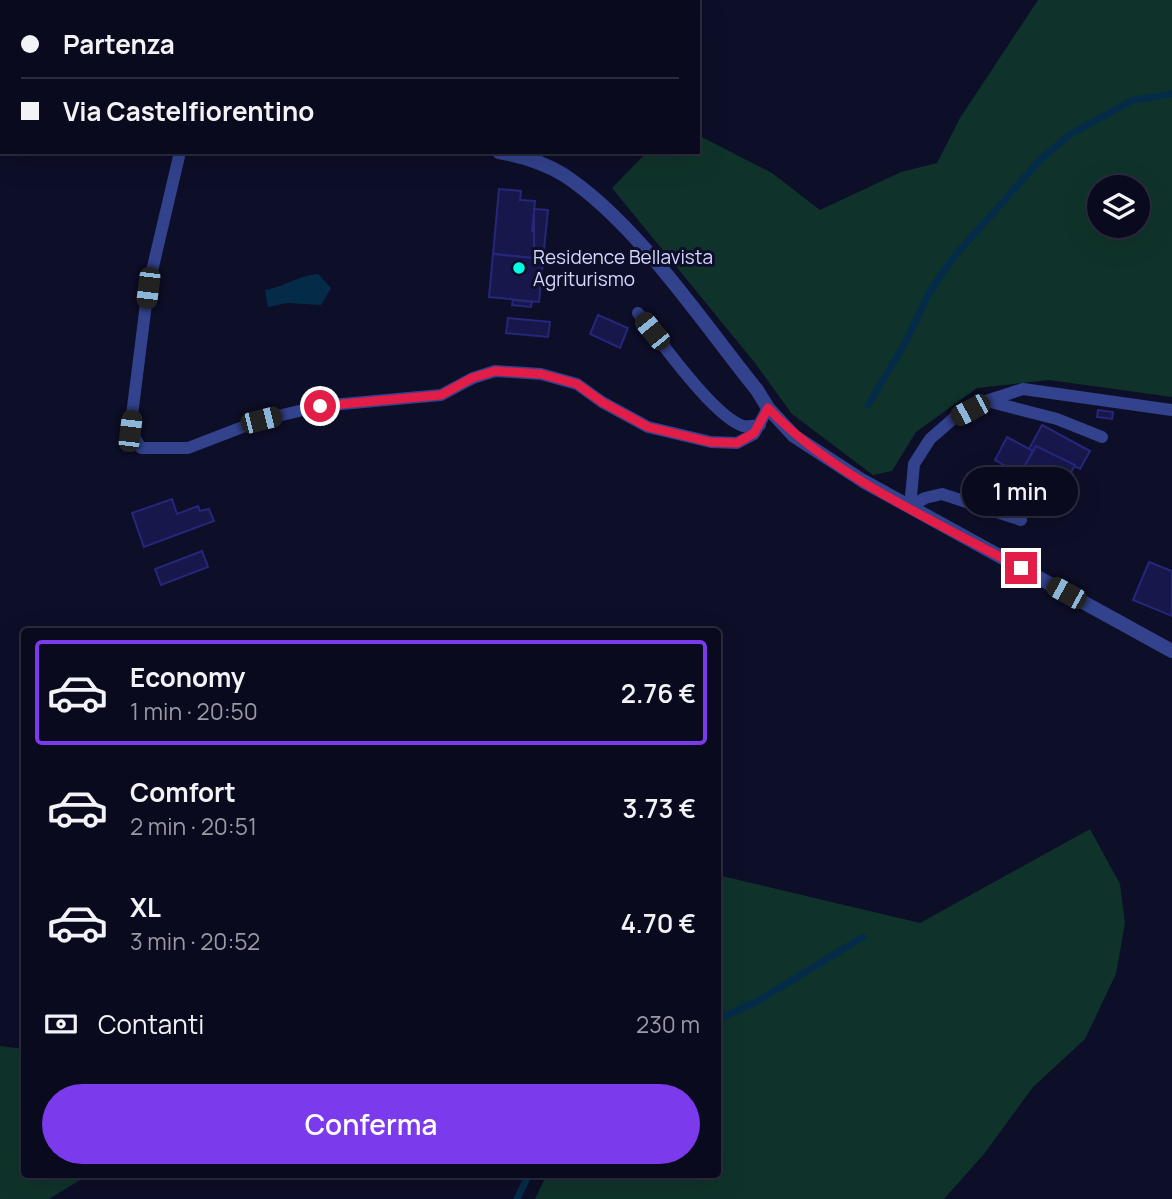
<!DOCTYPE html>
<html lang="it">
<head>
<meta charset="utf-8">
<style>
  :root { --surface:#0a0a1e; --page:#18182b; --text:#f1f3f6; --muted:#999aa4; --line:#2a2b3c; --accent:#7c3aed }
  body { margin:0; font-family:Manrope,sans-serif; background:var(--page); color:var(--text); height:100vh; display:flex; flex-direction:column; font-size:26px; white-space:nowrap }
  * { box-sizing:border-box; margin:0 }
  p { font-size:23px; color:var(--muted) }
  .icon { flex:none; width:38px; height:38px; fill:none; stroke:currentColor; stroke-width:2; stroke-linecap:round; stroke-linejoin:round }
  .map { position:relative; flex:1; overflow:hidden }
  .drawer { position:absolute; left:21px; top:628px; width:700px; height:550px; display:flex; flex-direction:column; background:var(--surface); border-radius:7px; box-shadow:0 7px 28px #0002,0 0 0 2px var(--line) }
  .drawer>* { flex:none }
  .top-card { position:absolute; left:0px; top:0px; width:700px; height:154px; box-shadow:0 7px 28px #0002,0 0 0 2px var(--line); display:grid; align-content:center; height:154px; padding:0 21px; background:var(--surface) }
  .tools { position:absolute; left:1087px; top:175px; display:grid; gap:14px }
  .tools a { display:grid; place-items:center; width:63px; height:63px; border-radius:50%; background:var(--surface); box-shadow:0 7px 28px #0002,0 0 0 2px var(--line); font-size:35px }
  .end { position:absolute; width:32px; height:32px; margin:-16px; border:9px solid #e11d48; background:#fff; box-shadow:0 0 0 4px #fff }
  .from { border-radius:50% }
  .bubble { position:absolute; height:49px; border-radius:24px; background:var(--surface); box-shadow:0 7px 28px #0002,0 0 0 2px var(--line); font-size:23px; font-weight:600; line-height:49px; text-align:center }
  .car { position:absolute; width:21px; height:42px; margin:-21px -10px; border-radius:9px; box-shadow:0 0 5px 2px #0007; background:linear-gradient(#222 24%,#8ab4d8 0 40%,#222 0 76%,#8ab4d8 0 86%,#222 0) }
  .top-card b { display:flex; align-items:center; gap:24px; height:66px; font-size:26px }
  .top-card b+b { border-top:2px solid var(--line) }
  .top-card i { width:18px; height:18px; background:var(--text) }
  ul { padding:12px 0 0; list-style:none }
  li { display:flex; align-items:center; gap:21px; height:105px; margin:0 14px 10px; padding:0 7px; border:4px solid transparent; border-radius:7px }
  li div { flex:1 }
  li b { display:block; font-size:26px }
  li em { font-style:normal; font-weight:600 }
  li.current { border-color:var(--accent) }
  li>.icon { width:63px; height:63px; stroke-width:1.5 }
  .pay { display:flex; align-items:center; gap:18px; height:77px; padding:0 21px; font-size:26px }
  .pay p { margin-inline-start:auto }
  .cta { display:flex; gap:14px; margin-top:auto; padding:14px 21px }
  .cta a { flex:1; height:80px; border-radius:42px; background:var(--accent); color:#fff; font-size:28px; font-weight:600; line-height:80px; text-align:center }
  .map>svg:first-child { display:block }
  .green { fill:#0f332a; fill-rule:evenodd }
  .water { fill:#042c49 }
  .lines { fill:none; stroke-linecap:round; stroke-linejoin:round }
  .stream { stroke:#042c49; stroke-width:7 }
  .building { fill:#17174b; stroke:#26277a; stroke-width:2 }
  .service { stroke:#32428c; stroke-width:12 }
  .tertiary { stroke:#32428c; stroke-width:14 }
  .route { stroke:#e11d48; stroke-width:9 }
  .poi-dot { fill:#00ffe2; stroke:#0d0e28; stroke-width:2.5 }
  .labels { text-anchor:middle; stroke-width:6; stroke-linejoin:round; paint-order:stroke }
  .poi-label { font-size:19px; fill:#d4d8ff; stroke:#0d0e28; text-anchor:start }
</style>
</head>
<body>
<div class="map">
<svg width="1172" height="1199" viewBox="0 0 1172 1199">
  <rect width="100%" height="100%" fill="#0d0e28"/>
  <g class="green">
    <path d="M1038,0H1172V397L1049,380L977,388L916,432L892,471L873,475L792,414L755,363L612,188L647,152H698V135L772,173L820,210L901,172L937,163L960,118ZM1138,187V226H1099V187Z"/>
    <polygon points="1090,829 1120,884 1125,923 1116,974 1085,1039 1033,1087 984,1154 944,1199 535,1199 547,1174 718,1174 718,875 920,923"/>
    <polygon points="0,1046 24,1049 24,1174 90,1174 49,1199 0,1199"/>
  </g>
  <path class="water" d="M318,274L331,288L321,305L287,303L268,307L265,290C287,286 296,276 318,274Z"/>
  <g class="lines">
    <g class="stream">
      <polyline points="868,405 904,345 929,293 953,258 1039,161 1069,135 1133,100 1172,94"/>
      <polyline points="718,1019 756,1002 863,937"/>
      <polyline points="517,1199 529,1174"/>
    </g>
  </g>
  <g class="building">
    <polygon points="499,189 521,191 520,200 535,201 532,231 536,232 534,258 493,254"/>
    <polygon points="534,209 548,210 543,259 534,258"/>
    <polygon points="493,254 543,259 539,302 489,297"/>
    <polygon points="513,300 532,302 531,307 512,305"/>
    <polygon points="598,315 628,328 620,348 590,334"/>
    <polygon points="508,318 550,322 548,337 506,333"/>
    <polygon points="1098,410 1113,412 1112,419 1097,417"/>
    <polygon points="1042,425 1090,451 1080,469 1036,446 1033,451 1029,449"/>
    <polygon points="1007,437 1033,451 1020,474 995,460"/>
    <polygon points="1036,446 1075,465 1059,495 1020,474"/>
    <polygon points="172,499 177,514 198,506 200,511 209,509 214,521 144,547 132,513"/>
    <polygon points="202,551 208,567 161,585 155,569"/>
    <polygon points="1149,562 1172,571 1172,616 1133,600"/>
  </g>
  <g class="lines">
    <g class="service">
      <polyline points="180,152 148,288 130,431 141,448 188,448 261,420 320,406 441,395 473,378 495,371 541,374 577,384 602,402 648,427 711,442 737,443 754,434 768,408"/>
      <path d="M638,313C660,340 713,416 743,426C749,427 754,426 760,425"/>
      <polyline points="987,401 1057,419 1102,437"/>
      <polyline points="910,507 914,464 930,439 954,418 986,401 1023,389 1172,410"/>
      <polyline points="910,507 925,498 942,494 1021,520"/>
    </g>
    <g class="tertiary">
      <polyline points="158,0 159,2"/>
      <path d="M499,152C522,156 543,162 564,175C637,223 702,322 757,390L768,408L794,436L863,481L1172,651"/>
    </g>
  </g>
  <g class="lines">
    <path class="route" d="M320,406L441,395L472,378L495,371L541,374L577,384L602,402L648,427L710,442L737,443L754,433L768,408C833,477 937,522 1021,568"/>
  </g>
  <circle class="poi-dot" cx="519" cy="268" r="7"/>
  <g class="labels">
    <g class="poi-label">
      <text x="533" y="264">Residence Bellavista<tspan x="533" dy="22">Agriturismo</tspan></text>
    </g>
  </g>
</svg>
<div class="tools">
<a><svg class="icon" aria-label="layers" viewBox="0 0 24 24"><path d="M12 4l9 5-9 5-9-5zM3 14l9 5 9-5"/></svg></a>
</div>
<i class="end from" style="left:320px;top:406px"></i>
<i class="end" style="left:1021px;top:568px"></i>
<div class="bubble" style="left:962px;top:467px;width:116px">1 min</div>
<i class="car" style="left:148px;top:288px;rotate:187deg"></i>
<i class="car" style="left:652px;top:331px;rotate:321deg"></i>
<i class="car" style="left:970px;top:410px;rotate:242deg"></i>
<i class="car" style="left:261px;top:420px;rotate:76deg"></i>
<i class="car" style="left:130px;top:431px;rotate:7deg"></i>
<i class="car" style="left:1066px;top:593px;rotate:299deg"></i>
<div class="top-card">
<b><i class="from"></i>Partenza</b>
<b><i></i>Via Castelfiorentino</b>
</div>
<section class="drawer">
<ul>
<li class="current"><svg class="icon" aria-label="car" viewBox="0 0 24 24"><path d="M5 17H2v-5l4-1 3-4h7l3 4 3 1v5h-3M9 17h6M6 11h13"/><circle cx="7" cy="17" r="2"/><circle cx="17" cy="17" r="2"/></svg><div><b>Economy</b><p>1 min · 20:50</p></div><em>2.76 €</em></li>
<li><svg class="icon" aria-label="car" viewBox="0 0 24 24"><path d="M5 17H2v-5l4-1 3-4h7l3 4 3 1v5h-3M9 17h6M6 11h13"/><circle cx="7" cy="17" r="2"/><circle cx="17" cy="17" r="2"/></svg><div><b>Comfort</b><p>2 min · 20:51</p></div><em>3.73 €</em></li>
<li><svg class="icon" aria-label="car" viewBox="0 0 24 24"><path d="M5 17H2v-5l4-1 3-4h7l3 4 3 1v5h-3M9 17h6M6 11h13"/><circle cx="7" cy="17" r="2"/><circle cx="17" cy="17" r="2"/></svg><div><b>XL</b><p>3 min · 20:52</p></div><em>4.70 €</em></li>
</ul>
<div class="pay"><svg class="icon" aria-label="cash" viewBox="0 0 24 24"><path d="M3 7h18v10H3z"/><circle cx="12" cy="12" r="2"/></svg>Contanti<p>230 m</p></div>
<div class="cta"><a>Conferma</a></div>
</section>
</div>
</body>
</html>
